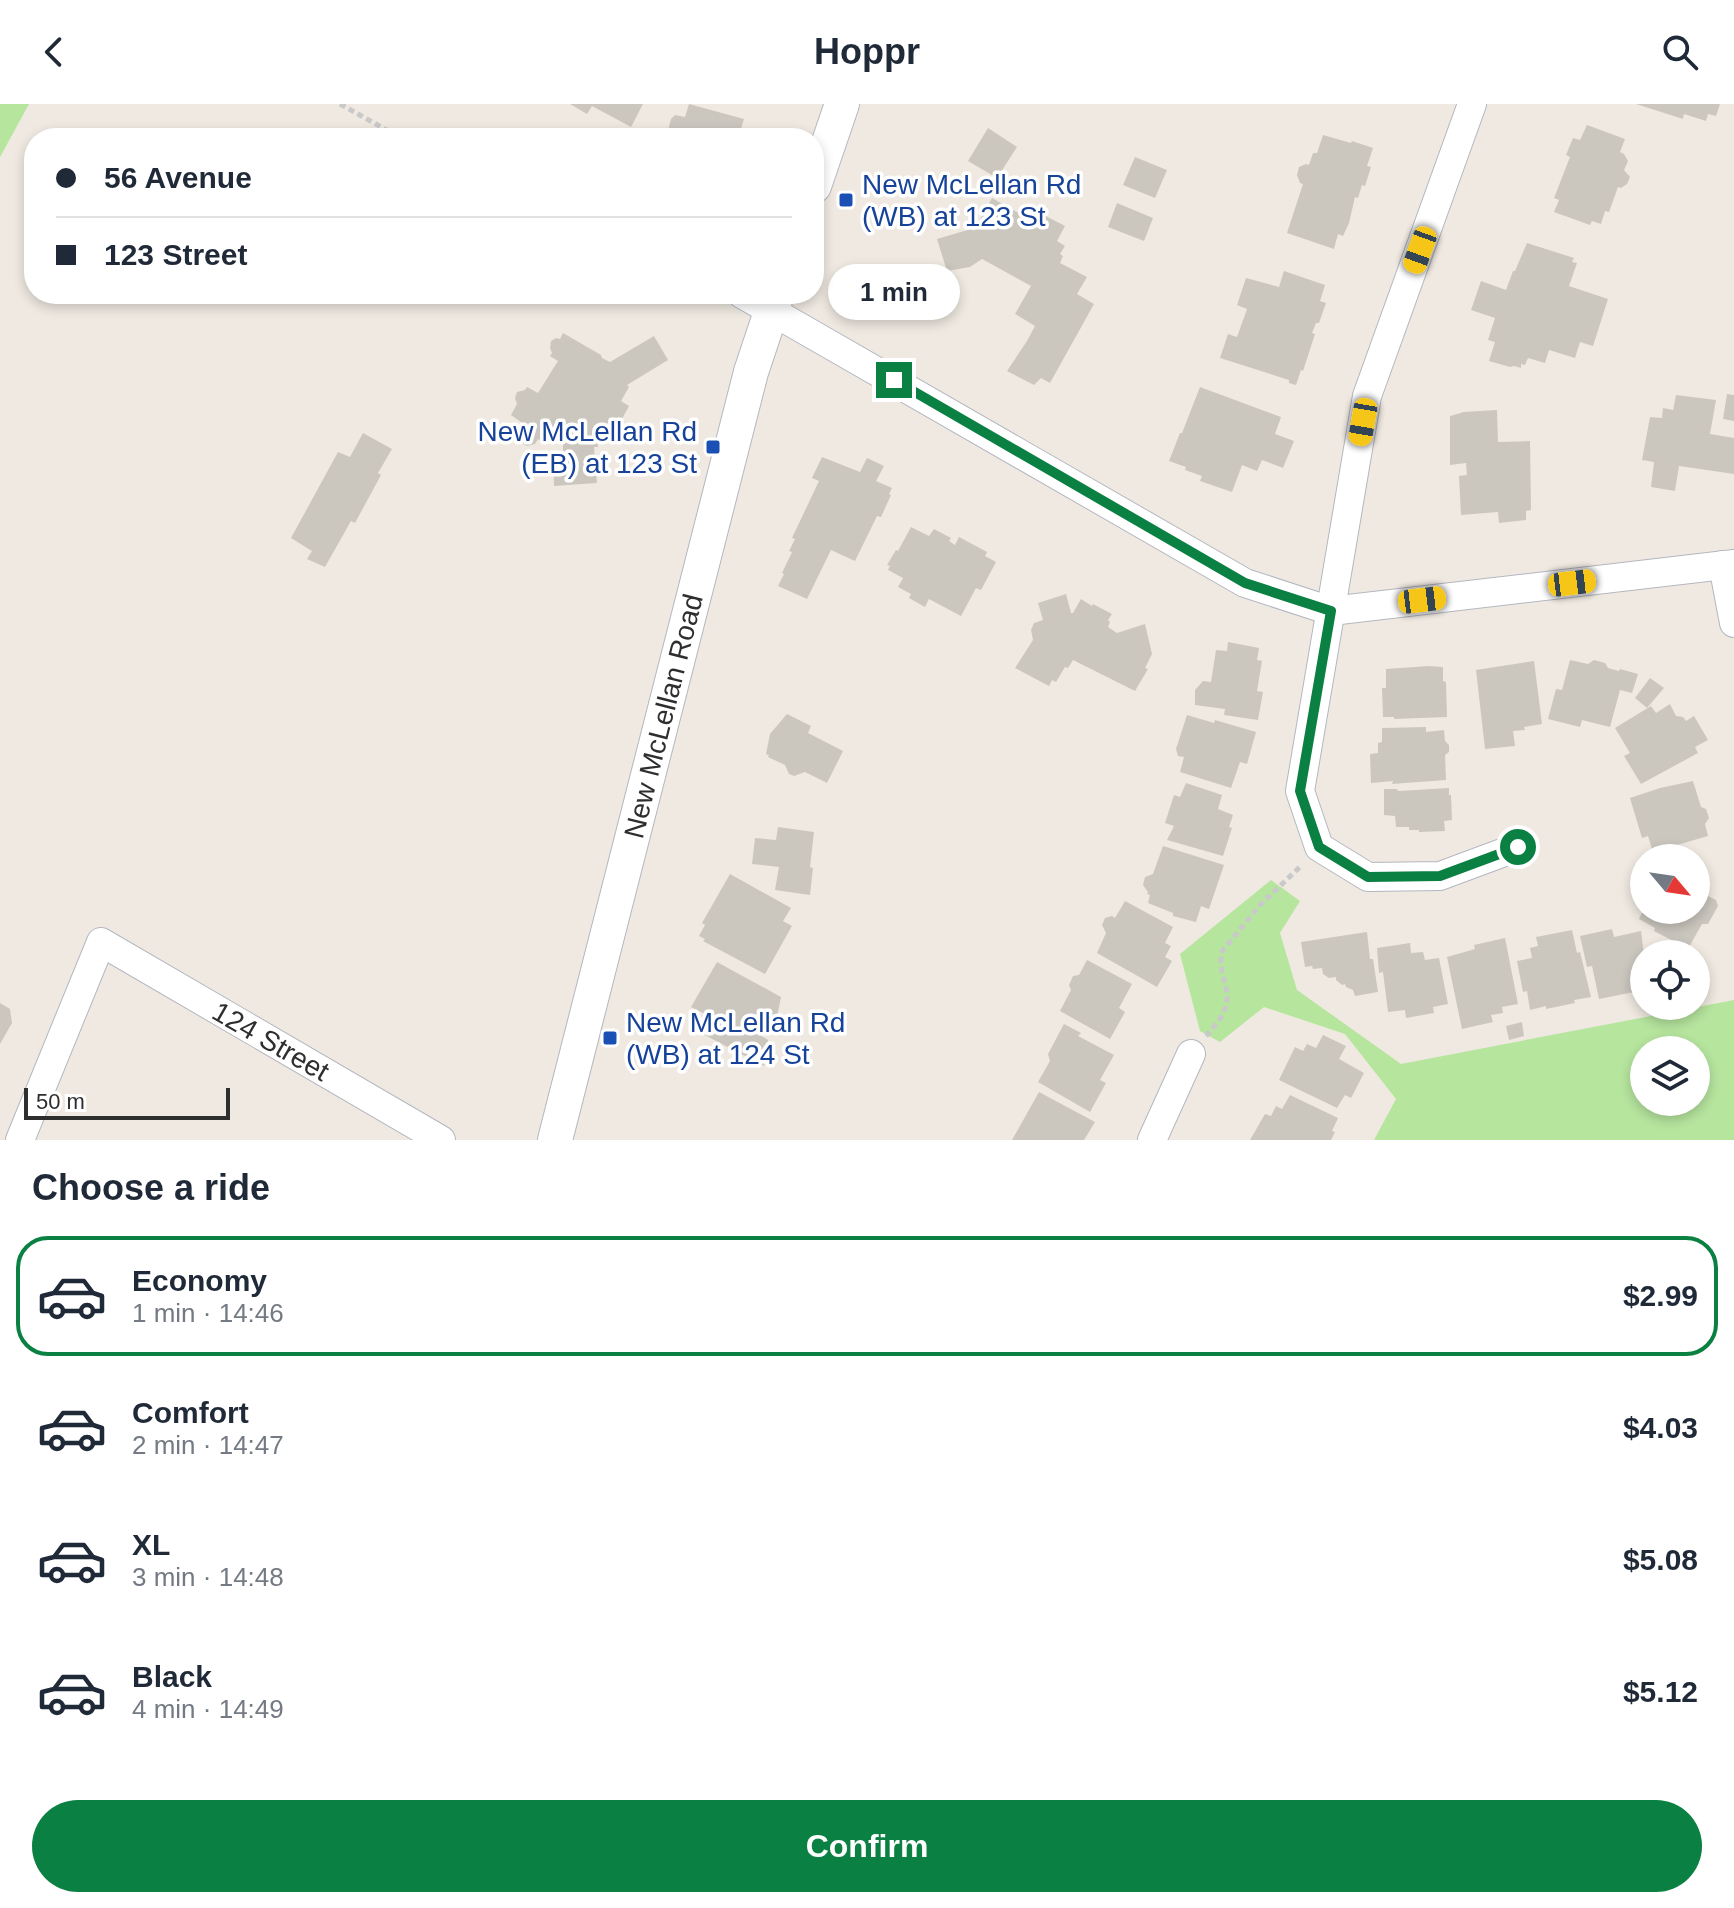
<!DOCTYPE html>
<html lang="en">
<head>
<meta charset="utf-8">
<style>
  :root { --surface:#fff; --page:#f2f2f3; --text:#1f2937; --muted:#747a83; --line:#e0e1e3; --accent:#0b8043 }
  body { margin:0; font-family:Arial,sans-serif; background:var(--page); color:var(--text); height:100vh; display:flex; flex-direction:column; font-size:30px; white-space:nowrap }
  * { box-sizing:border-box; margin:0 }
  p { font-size:26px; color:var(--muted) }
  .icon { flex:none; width:44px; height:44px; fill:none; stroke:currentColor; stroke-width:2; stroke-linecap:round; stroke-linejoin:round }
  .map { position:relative; height:1036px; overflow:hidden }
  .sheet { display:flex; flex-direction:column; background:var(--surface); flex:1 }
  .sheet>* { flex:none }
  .guide { position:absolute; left:24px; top:24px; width:800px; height:176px; border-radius:32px; box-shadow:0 4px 12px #0003; display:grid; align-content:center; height:176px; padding:0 32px; background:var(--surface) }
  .needle { width:52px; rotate:119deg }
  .controls { position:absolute; left:1630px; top:740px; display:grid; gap:16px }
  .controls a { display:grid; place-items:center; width:80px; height:80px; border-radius:50%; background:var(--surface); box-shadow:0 4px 12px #0003; font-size:40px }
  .scale { position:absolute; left:24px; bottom:20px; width:206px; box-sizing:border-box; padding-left:8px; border:4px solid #2e2e2e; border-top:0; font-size:22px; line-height:28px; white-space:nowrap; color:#2e2e2e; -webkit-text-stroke:6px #fff; paint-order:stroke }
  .end { position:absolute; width:36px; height:36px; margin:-18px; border:10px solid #0b8043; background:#fff; box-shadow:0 0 0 4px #fff }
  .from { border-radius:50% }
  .bubble { position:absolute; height:56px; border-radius:28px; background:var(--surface); box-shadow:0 4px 12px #0003; font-size:26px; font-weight:700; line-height:56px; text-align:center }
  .car { position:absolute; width:24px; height:48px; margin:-24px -12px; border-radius:10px; box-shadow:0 0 6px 2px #0007; background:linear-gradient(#f5c518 24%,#345 0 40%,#f5c518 0 76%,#345 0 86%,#f5c518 0) }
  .guide b { display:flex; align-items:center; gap:28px; height:76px; font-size:30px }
  .guide b+b { border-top:2px solid var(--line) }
  .guide i { width:20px; height:20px; background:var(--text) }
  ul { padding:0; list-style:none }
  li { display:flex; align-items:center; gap:24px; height:120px; margin:0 16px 12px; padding:0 16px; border:4px solid transparent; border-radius:32px }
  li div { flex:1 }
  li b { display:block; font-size:30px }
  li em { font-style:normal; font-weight:700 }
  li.on { border-color:var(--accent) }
  li>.icon { width:72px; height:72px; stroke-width:1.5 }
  h2 { padding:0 32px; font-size:36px; line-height:96px }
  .primary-button { display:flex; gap:16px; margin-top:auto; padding:16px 32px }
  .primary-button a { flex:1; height:92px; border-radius:48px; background:var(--accent); color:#fff; font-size:32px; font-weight:700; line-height:92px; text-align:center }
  header { display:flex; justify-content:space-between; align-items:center; height:104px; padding:0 32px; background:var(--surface); font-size:36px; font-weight:700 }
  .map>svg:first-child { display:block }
  .green { fill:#b6e59e; fill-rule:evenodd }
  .building { fill:#cbc7bf }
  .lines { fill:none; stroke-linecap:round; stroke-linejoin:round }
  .minor-casing { stroke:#b4b7c1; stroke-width:30 }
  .tertiary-casing { stroke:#b4b7c1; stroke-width:36 }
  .path { stroke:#c9c9c9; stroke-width:5; stroke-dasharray:6 4; stroke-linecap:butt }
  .minor { stroke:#fff; stroke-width:28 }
  .tertiary { stroke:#fff; stroke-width:34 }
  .route { stroke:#0b8043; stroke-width:10 }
  .transit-dot { fill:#1a4fb4; stroke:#fff; stroke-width:3 }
  .labels { text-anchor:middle; stroke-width:7; stroke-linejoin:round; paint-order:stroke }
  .transit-label { font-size:28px; fill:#164399; stroke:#fff; text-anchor:start }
  .street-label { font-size:28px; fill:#2e2e2e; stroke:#fff }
</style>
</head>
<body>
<header><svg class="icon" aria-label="back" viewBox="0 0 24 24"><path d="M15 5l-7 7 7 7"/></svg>Hoppr<svg class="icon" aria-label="search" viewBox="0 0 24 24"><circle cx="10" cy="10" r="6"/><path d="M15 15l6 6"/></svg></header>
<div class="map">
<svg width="1734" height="1036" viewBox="0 0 1734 1036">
  <rect width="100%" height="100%" fill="#efe9e1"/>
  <g class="green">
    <polygon points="0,0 29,0 0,53"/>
    <path d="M1271,776L1300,797L1280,829L1297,886L1401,960L1734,896V1036H1374L1396,995L1345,930L1264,903L1220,938L1200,927L1180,850ZM1644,946H1696V998H1644Z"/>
  </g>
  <g class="building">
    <polygon points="570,0 643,0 631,23 592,2 587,10"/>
    <polygon points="689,0 744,15 738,34 669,34 668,27 671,15 675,11 685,13"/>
    <polygon points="1636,0 1720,0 1716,12 1708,10 1706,17 1684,10 1683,15"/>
    <polygon points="1587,21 1625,35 1620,48 1624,50 1628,57 1624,66 1630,73 1627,80 1621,84 1618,83 1609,108 1605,107 1601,120 1592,117 1590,121 1554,108 1559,96 1554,94 1570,53 1566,51 1573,34 1580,36"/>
    <polygon points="988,24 1017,43 997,74 968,57"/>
    <polygon points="1323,31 1351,39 1352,37 1373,44 1367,62 1371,63 1365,82 1362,81 1358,94 1355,93 1349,119 1343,132 1338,130 1334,145 1287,129 1303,80 1300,79 1297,71 1299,63 1306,60 1309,61 1313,49 1317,49"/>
    <polygon points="1135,53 1167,66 1155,94 1123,81"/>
    <polygon points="992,94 1031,116 1036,107 1065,122 1057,137 1065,142 1060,150 1063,152 1060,159 1087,173 1077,190 1094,200 1050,279 1041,274 1034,281 1007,267 1027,237 1035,222 1015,210 1031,182 982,155 970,163 947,167 937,135 971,125 974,127"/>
    <polygon points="1117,99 1153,114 1144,137 1108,123"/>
    <polygon points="1527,139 1574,154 1572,158 1577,159 1569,182 1608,195 1593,242 1580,238 1575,254 1549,246 1545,259 1528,254 1525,261 1521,260 1521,264 1514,262 1510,263 1489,257 1495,238 1488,236 1495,214 1471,206 1481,177 1506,186 1513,167 1515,167"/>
    <polygon points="1284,167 1325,181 1320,197 1326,199 1319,219 1316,219 1312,229 1315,230 1303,267 1301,266 1296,281 1289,279 1289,276 1220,254 1228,230 1237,233 1247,205 1237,201 1246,174 1279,183"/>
    <polygon points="563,229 601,251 602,254 610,258 654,232 668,256 627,281 629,283 621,297 629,302 617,324 609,320 601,332 597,333 598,343 594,343 597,379 554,382 553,348 563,348 563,329 554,325 548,336 542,338 538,335 535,340 527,342 520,338 518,330 524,320 511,311 517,300 515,294 517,288 525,286 527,283 538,289 558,257 550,252 552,249 550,244 551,237 556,234 560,235"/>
    <polygon points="1200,283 1281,313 1275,330 1294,337 1283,364 1262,356 1257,367 1242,361 1232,388 1200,377 1202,372 1185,366 1186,363 1169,357 1180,329 1182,329"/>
    <polygon points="1727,290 1734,291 1734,317 1723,315"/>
    <polygon points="1676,291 1716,296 1710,330 1734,334 1734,370 1679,362 1675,387 1651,383 1654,358 1642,356 1650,313 1662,314 1663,304 1673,306"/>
    <polygon points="1497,306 1498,338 1530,337 1531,406 1526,407 1526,416 1499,419 1498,408 1461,411 1459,372 1467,371 1466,359 1450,361 1450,312 1464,308"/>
    <polygon points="363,329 392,345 378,369 381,371 355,419 351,417 325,463 307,455 312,447 291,434 338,348 350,353"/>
    <polygon points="822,353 860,368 867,354 884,362 876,377 892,384 889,390 891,391 881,413 877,412 855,457 831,446 807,495 778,482 784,470 782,469 792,448 789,447 795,435 792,434 819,377 812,374"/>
    <polygon points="911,423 929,432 934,425 951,434 949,437 955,441 959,433 987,448 985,452 996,458 981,486 976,484 961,512 929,495 925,503 909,494 911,490 898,483 903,474 888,466 890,462 887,461 896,446 898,447"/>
    <polygon points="1066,490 1071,509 1073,509 1081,495 1092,502 1093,500 1112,510 1108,516 1110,518 1108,523 1117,529 1145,520 1152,550 1145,564 1148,565 1135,587 1073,556 1068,564 1065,563 1056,578 1052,576 1049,582 1015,564 1033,536 1031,526 1034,519 1043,516 1038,499"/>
    <polygon points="1228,538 1259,544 1257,556 1262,557 1257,587 1263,588 1258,616 1224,611 1225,605 1195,601 1195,586 1203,577 1211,578 1216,546 1227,547"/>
    <polygon points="1570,556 1588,560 1594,556 1605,559 1608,564 1619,567 1620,565 1638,570 1632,589 1620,586 1610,623 1582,616 1580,623 1548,615 1556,585 1562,586"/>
    <polygon points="1534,557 1542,620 1524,623 1525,626 1513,627 1515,642 1485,645 1476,566"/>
    <polygon points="1429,562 1443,563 1443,577 1446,578 1447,613 1394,615 1394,613 1383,613 1382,584 1386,584 1386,565"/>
    <polygon points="1650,574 1664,584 1647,604 1635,594"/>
    <polygon points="1670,600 1676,612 1683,613 1686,617 1694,612 1708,636 1695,643 1698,649 1641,680 1624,652 1630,649 1615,624 1651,602 1656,609"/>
    <polygon points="787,610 811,622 808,629 843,647 827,679 805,668 794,672 789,670 785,661 768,653 769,651 766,650 770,630"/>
    <polygon points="1187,611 1214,619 1215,616 1256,628 1247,660 1240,658 1231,684 1180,668 1184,653 1178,652 1176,645"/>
    <polygon points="1426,623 1426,628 1444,626 1445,637 1449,641 1449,648 1445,651 1446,676 1392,680 1393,677 1371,679 1370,650 1378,649 1378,639 1382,638 1382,624"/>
    <polygon points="1693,677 1701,703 1706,705 1709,714 1705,720 1708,732 1653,748 1648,732 1642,734 1630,694 1660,684"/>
    <polygon points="1186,679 1222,691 1218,705 1233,711 1229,723 1232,724 1223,752 1167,736 1174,722 1165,719 1174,691 1180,693"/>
    <polygon points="1449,684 1449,691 1451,691 1452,716 1444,717 1445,727 1419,728 1419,726 1409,726 1409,723 1396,723 1395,712 1384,711 1384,685 1396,685 1399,687"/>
    <polygon points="778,723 814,728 810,763 813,764 810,791 775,786 779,763 752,760 755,734 776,736"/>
    <polygon points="1163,742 1224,761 1209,805 1201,802 1196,818 1173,812 1173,809 1148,799 1150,791 1147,790 1148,788 1143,781 1145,773 1153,770"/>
    <polygon points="730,770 791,804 783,817 792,822 765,870 703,837 705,835 699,832 705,821 702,819"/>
    <polygon points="1696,786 1716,796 1718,802 1708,820 1702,820 1689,843 1682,838 1681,841 1654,827 1655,824 1639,815 1643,806 1696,806"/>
    <polygon points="1125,797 1173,823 1165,839 1171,842 1165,853 1172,857 1157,883 1097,849 1106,829 1102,821 1105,814 1112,812 1115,814"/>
    <polygon points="1612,825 1614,833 1641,827 1644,851 1644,886 1599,895 1592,862 1587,863 1580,832"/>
    <polygon points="1572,826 1577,849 1580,848 1591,893 1574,896 1575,899 1546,905 1546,902 1530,906 1527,887 1523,888 1517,857 1532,854 1530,844 1538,842 1536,833"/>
    <polygon points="1367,828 1370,855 1373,855 1378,888 1355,892 1353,886 1346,883 1345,880 1342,881 1336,876 1336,873 1329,874 1323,870 1322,864 1313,865 1312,862 1305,863 1301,838"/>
    <polygon points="1505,834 1518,900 1502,903 1503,909 1491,911 1493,918 1462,925 1447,853 1475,845 1474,841"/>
    <polygon points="1410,839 1411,849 1423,848 1425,856 1439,854 1448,900 1433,903 1434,909 1406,914 1405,906 1388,908 1383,868 1379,869 1377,844"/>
    <polygon points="1087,856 1132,880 1119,904 1125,908 1110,935 1060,907 1071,886 1069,881 1073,872 1079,871"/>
    <polygon points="717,858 781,893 776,918 769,929 762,926 760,931 768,936 764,962 699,928 709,912 691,903"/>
    <polygon points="0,899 10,905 12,919 0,940"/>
    <polygon points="1522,918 1524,932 1509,936 1506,922"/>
    <polygon points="1064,920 1081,929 1078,932 1114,951 1100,976 1106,979 1090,1008 1038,978 1050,957 1048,950"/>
    <polygon points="1323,931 1346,942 1339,955 1364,969 1351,994 1345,991 1337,1004 1279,976 1295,943 1303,947 1307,940 1316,944"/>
    <polygon points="1039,988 1095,1018 1084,1036 1012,1036"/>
    <polygon points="1290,991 1338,1014 1332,1027 1335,1028 1331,1036 1250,1036 1265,1010 1271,1012 1276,1002 1282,1005"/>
  </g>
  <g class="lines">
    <g class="minor-casing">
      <g id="minor">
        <polyline points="1472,0 1367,292 1300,687 1319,743 1368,773 1440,772 1518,743"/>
        <polyline points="742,190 1245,479 1331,507 1734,460"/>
        <polyline points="1723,461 1734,519"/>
        <polyline points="20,1036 101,838 441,1036"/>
        <polyline points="1152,1036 1191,950"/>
      </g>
    </g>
    <g class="tertiary-casing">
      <g id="tertiary">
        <polyline points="814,82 842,0"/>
        <polyline points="555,1036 751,268 777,190"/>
      </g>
    </g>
    <g class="path">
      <polyline points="340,0 401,34"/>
      <path d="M1206,932C1213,924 1221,915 1225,905C1233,885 1215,866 1223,846L1261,800L1302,761"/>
    </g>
    <use href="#minor" class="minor"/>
    <use href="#tertiary" class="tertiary"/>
  </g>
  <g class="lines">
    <polyline class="route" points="894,276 1245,479 1331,507 1300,687 1319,743 1368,773 1440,772 1518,743"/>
  </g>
  <g class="transit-dot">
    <rect x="838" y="88" width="16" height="16" rx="4"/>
    <rect x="705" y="335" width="16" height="16" rx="4"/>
    <rect x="602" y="926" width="16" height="16" rx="4"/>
  </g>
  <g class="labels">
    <g class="transit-label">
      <text x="862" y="90">New McLellan Rd<tspan x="862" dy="32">(WB) at 123 St</tspan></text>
      <text x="697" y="337" text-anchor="end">New McLellan Rd<tspan x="697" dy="32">(EB) at 123 St</tspan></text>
      <text x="626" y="928">New McLellan Rd<tspan x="626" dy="32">(WB) at 124 St</tspan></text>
    </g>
    <g class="street-label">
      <text transform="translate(663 612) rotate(-76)" y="10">New McLellan Road</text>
      <text transform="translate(271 937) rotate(30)" y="10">124 Street</text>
    </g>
  </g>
</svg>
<div class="controls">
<a><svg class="needle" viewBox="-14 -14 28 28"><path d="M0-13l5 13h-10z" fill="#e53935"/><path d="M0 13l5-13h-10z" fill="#747a83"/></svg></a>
<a><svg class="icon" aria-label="locate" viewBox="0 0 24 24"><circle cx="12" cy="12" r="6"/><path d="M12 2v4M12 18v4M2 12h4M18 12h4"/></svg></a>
<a><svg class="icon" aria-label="layers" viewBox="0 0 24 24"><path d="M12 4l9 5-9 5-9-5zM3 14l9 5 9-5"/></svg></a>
</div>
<div class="scale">50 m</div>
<i class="end from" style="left:1518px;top:743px"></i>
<i class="end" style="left:894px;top:276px"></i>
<div class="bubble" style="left:828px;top:160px;width:132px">1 min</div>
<i class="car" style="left:1420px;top:146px;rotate:200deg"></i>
<i class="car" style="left:1363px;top:318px;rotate:190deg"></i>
<i class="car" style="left:1572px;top:479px;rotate:83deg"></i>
<i class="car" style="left:1422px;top:496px;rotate:83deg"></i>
<div class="guide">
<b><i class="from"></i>56 Avenue</b>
<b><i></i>123 Street</b>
</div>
</div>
<section class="sheet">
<h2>Choose a ride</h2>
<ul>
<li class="on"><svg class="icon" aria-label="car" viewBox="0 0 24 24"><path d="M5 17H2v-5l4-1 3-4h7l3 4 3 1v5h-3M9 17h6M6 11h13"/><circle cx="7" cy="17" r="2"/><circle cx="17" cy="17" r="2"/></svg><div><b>Economy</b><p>1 min · 14:46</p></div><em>$2.99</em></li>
<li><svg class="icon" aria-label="car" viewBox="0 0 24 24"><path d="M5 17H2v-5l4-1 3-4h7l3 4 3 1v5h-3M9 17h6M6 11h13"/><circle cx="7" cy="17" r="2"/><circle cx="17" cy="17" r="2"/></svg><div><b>Comfort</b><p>2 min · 14:47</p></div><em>$4.03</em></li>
<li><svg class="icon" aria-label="car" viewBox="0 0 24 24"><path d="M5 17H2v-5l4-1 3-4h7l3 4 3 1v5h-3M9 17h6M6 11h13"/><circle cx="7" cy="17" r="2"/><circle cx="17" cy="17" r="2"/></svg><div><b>XL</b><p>3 min · 14:48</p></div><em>$5.08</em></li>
<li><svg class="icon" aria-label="car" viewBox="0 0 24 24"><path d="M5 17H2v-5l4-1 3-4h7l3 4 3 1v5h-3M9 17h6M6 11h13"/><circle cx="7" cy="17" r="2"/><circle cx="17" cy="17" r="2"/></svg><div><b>Black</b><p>4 min · 14:49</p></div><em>$5.12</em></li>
</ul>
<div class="primary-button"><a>Confirm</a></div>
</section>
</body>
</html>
